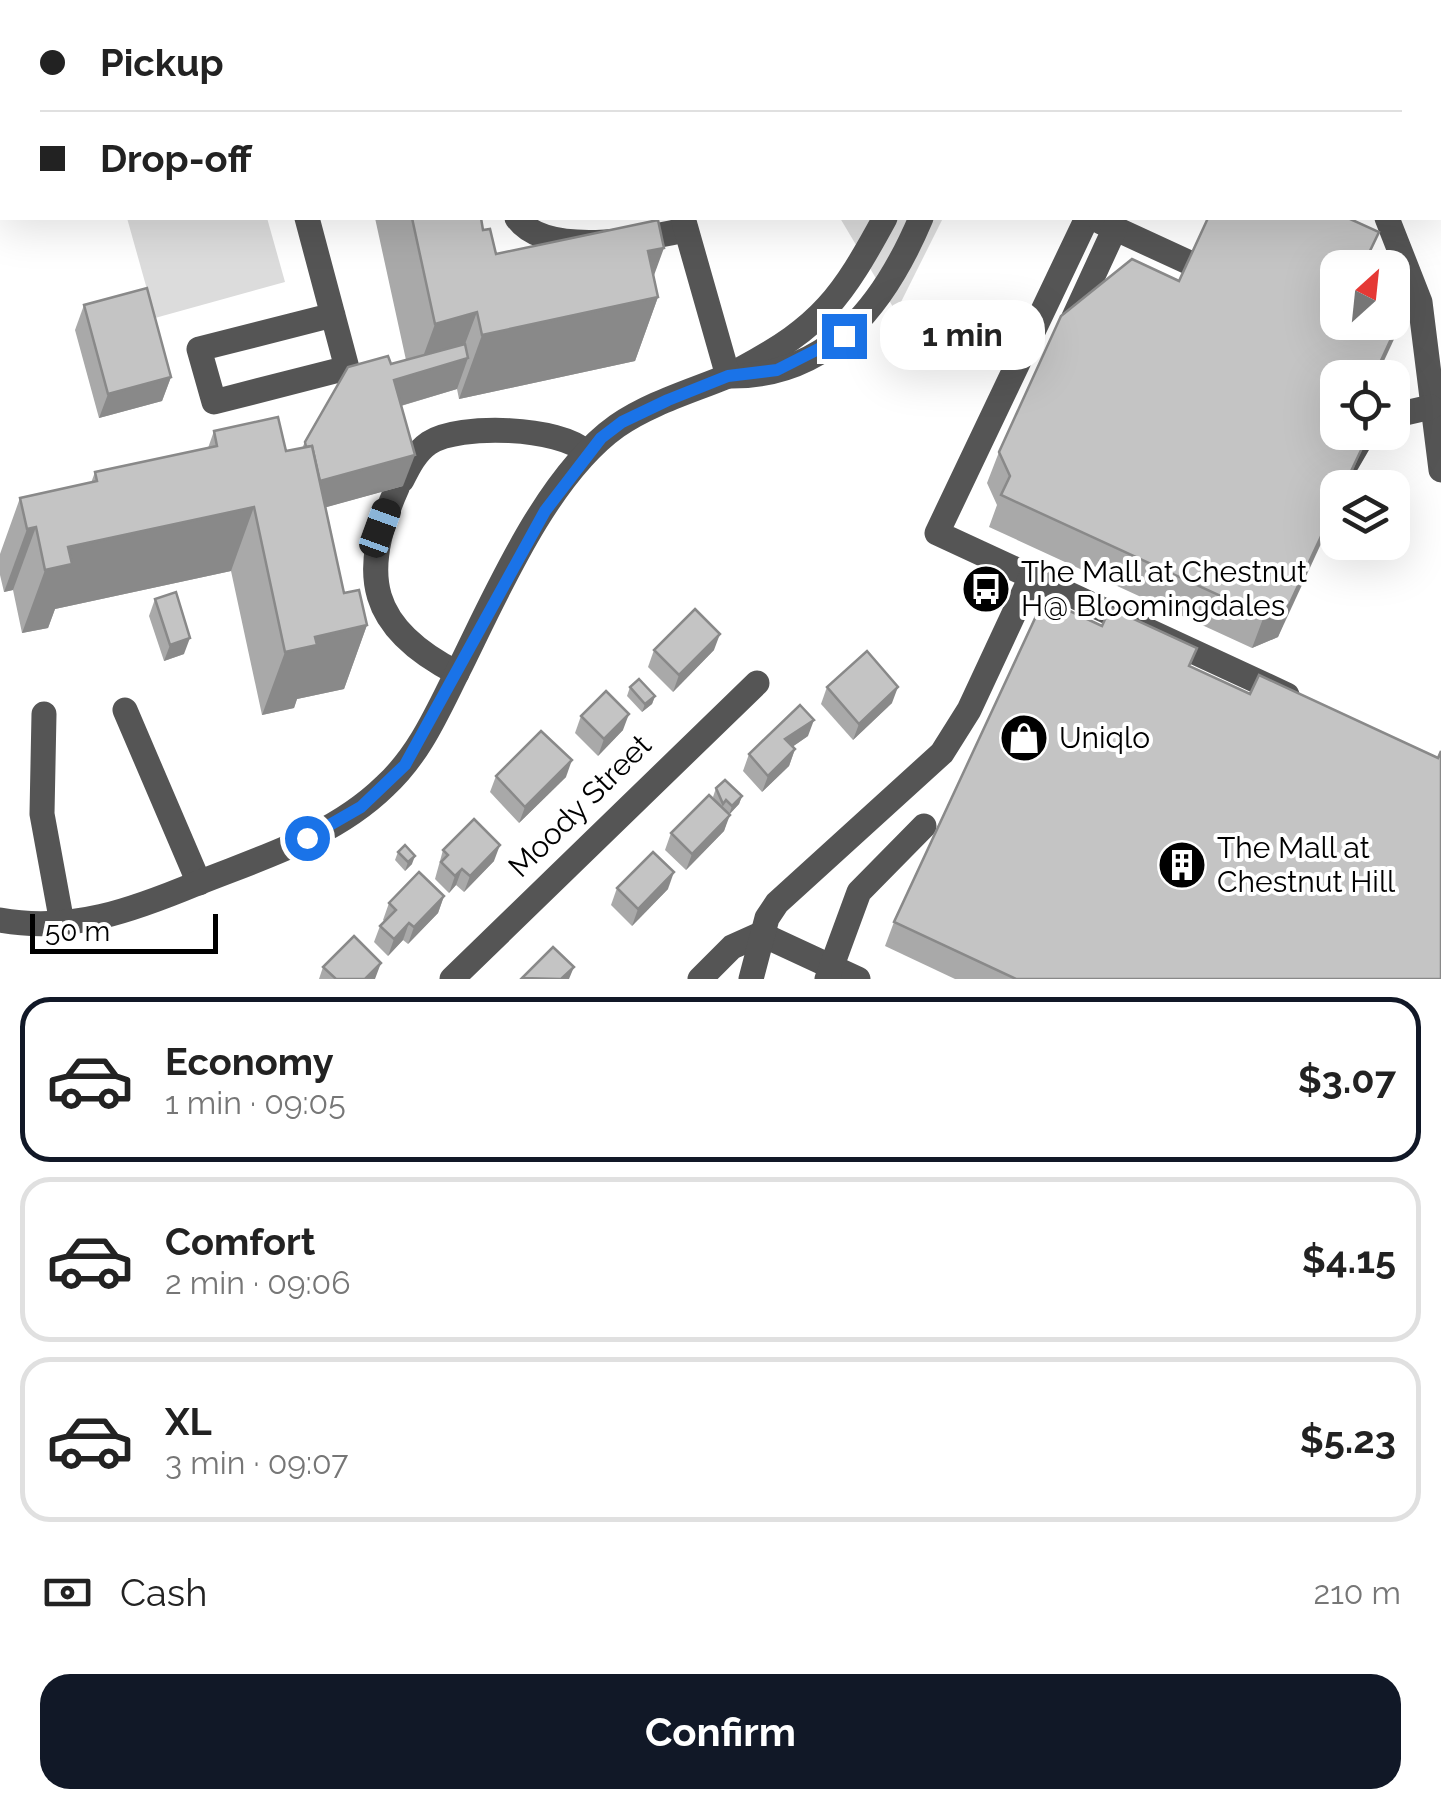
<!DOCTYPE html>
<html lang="en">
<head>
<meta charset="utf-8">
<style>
  :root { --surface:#fff; --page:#f6f6f6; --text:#222; --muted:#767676; --line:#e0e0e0; --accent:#111827 }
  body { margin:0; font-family:Raleway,sans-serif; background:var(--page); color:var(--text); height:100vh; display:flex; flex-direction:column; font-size:38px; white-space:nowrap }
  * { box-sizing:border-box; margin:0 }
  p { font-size:32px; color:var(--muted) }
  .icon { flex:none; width:55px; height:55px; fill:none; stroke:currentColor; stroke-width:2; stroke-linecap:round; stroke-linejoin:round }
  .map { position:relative; height:979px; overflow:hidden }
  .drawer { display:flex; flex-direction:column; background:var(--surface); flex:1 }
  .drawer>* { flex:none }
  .guide { position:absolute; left:0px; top:0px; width:1442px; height:220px; box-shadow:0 10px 40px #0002; display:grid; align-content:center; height:220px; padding:0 40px; background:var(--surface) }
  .needle { width:65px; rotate:27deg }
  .fabs { position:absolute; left:1320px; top:250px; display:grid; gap:20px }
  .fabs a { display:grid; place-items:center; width:90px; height:90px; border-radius:20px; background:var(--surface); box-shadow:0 10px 40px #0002; font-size:50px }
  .scale { position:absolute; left:30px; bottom:25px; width:188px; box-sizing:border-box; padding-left:10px; border:5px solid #000; border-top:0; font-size:28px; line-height:35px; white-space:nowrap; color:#000; -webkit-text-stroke:8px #fff; paint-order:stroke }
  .end { position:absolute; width:45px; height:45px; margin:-22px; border:12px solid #1a73e8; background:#fff; box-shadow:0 0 0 5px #fff }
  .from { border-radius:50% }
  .bubble { position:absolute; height:70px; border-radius:30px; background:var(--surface); box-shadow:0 10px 40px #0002; font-size:32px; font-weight:700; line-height:70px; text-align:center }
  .car { position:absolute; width:30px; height:60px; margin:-30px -15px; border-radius:12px; box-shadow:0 0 8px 2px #0007; background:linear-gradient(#222 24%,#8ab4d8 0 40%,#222 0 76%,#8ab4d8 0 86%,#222 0) }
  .guide b { display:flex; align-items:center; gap:35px; height:95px; font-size:38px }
  .guide b+b { border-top:2px solid var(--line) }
  .guide i { width:25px; height:25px; background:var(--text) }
  ul { padding:18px 0 0; list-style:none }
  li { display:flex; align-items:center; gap:30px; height:165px; margin:0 20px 15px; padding:0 20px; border:5px solid var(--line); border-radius:30px }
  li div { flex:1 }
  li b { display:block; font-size:38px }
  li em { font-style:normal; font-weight:700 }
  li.on { border-color:var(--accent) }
  li>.icon { width:90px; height:90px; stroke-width:1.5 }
  .pay { display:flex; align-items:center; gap:25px; height:110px; padding:0 40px; font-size:38px }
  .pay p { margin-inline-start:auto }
  .primary-button { display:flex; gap:20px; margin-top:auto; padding:20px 40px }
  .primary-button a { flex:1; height:115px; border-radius:30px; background:var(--accent); color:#fff; font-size:40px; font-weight:700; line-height:115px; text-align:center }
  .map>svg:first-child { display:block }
  .green { fill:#dcdcdc }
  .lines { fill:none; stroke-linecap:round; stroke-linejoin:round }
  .minor { stroke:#555; stroke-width:25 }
  .wall { fill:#a9a9a9 }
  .shaded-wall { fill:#898989 }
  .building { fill:#c4c4c4; stroke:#898989; stroke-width:2.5; fill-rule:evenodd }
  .route { stroke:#1a73e8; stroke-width:12 }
  .labels { text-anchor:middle; stroke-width:8; stroke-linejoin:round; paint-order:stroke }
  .poi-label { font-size:30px; fill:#000; stroke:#fff; text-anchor:start }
  .street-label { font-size:30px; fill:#000; stroke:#fff }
</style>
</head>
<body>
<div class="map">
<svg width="1441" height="979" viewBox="0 0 1441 979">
  <rect width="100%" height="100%" fill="#fff"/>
  <g class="green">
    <polygon points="127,218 267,218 285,282 155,318"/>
    <polygon points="840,218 943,218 896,312"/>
  </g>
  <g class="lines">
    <g class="minor">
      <polyline points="624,0 625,2"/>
      <polyline points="1291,0 1293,2"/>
      <polyline points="174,2 175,0"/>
      <polyline points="374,2 376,0"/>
      <polyline points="522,2 526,0"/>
      <polyline points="1011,2 1013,0"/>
      <polyline points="307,218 347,368 214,402 199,349 333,315"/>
      <path d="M517,218C545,258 644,239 685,230"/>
      <polyline points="1087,218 937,533 1287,695"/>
      <polyline points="1387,218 1420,302 1441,470"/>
      <polyline points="1101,222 1190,263"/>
      <polyline points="1069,328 1115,228"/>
      <path d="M741,369C822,326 842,297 885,218"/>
      <path d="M728,376C830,378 885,303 921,218"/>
      <polyline points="1392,416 1431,407"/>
      <polyline points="1347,463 1365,432"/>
      <path d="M402,480C409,466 416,452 429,443C460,423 560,427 586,452"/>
      <path d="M397,488C358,575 369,628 457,673"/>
      <polyline points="125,710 199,883"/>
      <polyline points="44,714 42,814 62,923"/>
      <path d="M0,920C71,933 133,910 198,883C263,857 334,836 385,786C421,753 439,708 461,665C498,590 548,475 617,426C650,403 692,391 728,376L683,218"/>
      <polyline points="452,979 757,683"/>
      <polyline points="700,979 732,947 761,934 858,979"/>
      <polyline points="751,979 767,918 777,903 942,753 969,710 1031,577"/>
      <polyline points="827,979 859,892 924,826"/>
    </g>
  </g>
  <g class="wall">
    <polygon points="53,0 155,0 154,2 52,2"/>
    <polygon points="375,218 481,218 483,230 496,254 654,276 658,297 635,361 459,399 457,389 401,406 403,486 326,507 344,593 367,625 344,689 297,699 294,708 262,715 231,571 55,609 48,628 22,633 13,590 4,592 0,575 0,554 20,498 91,483 95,472 208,448 214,431 286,451 302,448 305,442 391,364 406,360"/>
    <polygon points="1371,254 1396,335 1338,378 1351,477 1346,488 1338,488 1278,637 1252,648 989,527 997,505 987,483 999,452 1179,281"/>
    <polygon points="84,305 171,377 162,401 99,418 75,330"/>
    <polygon points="155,599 184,654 164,661 149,616"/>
    <polygon points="654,650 714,650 673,692 648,667"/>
    <polygon points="1190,666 1441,979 955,979 885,946 894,922"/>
    <polygon points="630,687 655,696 652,704 642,712 627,696"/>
    <polygon points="827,687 892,703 853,740 821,704"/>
    <polygon points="581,716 623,730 598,756 575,733"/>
    <polygon points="808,736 792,747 795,749 789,766 762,792 743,771 749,754"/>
    <polygon points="496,776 566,777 519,823 490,792"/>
    <polygon points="716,788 742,796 739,804 729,814 724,831 686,870 665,850 671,833 714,799 713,797"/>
    <polygon points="443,850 494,861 464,892 456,885 449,893 435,879"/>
    <polygon points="398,852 412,864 405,871 395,860"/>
    <polygon points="617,888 668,889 632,926 611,905"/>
    <polygon points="444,896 438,913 408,944 403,940 388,956 374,942 380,926 384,921 383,920 389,903"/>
    <polygon points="323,967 375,979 319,979"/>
  </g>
  <g class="shaded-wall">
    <polygon points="664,248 645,300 658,297 635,361 459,399 482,335 648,251"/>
    <polygon points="1407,304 1396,335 1376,378 1373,378"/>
    <polygon points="477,312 459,360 468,358 457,389 383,411 394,380 417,373 435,324"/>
    <polygon points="171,377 162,401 99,418 108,394"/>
    <polygon points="1363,446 1346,488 1343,488"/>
    <polygon points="415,455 403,486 291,517 302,486"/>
    <polygon points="1338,500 1338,507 1278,637 1252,648 1264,616"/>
    <polygon points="254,507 231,571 55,609 48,628 22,633 45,570 68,547"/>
    <polygon points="36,527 13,590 4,592 27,529"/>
    <polygon points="367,625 344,689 297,699 294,708 262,715 285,652 315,637"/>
    <polygon points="720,634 714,650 673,692 679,675"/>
    <polygon points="190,638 184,654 164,661 170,645"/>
    <polygon points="898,687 892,703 853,740 859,724"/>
    <polygon points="655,696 652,704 642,712 645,704"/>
    <polygon points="629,714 623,730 598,756 604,739"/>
    <polygon points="814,720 808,736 779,756 785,739"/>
    <polygon points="795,749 789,766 762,792 768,776"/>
    <polygon points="572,760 566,777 519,823 525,807"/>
    <polygon points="742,796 739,804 729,815 732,806"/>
    <polygon points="730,815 724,831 686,870 692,854"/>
    <polygon points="500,845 494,861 464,892 470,876"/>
    <polygon points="415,856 412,864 405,871 408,862"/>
    <polygon points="462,869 456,885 449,893 455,876"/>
    <polygon points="674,872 668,889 632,926 638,909"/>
    <polygon points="444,896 438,913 408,944 414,927"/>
    <polygon points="409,923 403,940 388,956 394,939"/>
    <polygon points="381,963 375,979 365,979"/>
    <polygon points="574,967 569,979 561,979"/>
  </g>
  <g class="building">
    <polygon points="118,0 152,0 150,2 124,2"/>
    <polygon points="412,218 481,218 483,230 490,229 496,254 658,220 664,248 648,251 658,297 482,335 477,312 435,324"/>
    <path d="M1208,218H1348L1379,232L1369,253L1392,264L1407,304L1373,378H1338V432H1358L1363,446L1343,488H1338V500L1289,605L1264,616L1001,495L1010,476L999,452L1061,316L1132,259L1179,281ZM1338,268H1392V322H1338Z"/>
    <polygon points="147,288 171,377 108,394 84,305"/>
    <polygon points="465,344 468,358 394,380 415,455 320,481 312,446 306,447 305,442 348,367 388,356 391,364"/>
    <polygon points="278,417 286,451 312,446 344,593 359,590 367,625 315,637 317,645 285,652 254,507 68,547 72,564 45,570 36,527 27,529 20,498 97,481 95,472 217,446 214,431"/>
    <polygon points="176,592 190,638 170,645 155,599"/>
    <polygon points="1044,599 1102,626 1110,608 1197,648 1189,666 1250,694 1259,675 1438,758 1441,751 1441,979 1016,979 894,922"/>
    <polygon points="695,609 720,634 679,675 654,650"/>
    <polygon points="867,651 898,687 859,724 827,687"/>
    <polygon points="639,679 655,696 645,704 630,687"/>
    <polygon points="606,691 629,714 604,739 581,716"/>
    <polygon points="800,705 814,720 785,739 795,749 768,776 749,754"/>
    <polygon points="541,731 572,760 525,807 496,776"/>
    <polygon points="725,780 742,796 732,806 726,800 723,804 716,788"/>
    <polygon points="709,795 730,815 692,854 671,833"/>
    <polygon points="474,819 500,845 470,876 462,869 455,876 441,862 448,855 443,850"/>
    <polygon points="405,845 415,856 408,862 398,852"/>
    <polygon points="653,852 674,872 638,909 617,888"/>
    <polygon points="419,872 444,896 414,927 409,923 394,939 380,926 396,910 389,903"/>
    <polygon points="354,936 381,963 365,979 336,979 323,967"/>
    <polygon points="553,947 574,967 561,979 522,978"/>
  </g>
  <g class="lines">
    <polyline class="route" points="307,838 361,807 405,765 545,511 601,438 622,422 668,400 728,376 777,370 844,336"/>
  </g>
  <defs>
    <g id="bus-disc" transform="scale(2.5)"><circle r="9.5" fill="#000" stroke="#fff"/><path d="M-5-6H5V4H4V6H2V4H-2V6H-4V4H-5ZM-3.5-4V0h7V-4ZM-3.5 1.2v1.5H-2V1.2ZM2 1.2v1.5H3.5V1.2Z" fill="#fff"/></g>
    <g id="shop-disc" transform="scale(2.5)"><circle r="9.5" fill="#000" stroke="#fff"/><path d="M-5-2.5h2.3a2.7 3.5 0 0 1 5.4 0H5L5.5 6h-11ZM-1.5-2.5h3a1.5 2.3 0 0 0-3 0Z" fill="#fff"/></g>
    <g id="building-disc" transform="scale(2.5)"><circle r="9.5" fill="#000" stroke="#fff"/><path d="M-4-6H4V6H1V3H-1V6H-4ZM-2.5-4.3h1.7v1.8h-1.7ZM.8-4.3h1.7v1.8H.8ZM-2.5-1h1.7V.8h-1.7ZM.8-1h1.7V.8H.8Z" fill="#fff"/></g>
  </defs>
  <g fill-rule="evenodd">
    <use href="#bus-disc" x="986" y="589"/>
    <use href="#shop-disc" x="1024" y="738"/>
    <use href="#building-disc" x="1182" y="865"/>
  </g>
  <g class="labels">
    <g class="poi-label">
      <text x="1021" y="582">The Mall at Chestnut<tspan x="1021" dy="34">H@ Bloomingdales</tspan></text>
      <text x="1059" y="748">Uniqlo</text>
      <text x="1217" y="858">The Mall at<tspan x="1217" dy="34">Chestnut Hill</tspan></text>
    </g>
    <g class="street-label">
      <text transform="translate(580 806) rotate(-45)" y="10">Moody Street</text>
    </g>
  </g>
</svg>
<div class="fabs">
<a><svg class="needle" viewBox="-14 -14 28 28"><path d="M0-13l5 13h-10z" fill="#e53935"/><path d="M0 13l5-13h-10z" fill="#767676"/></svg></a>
<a><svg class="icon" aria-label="locate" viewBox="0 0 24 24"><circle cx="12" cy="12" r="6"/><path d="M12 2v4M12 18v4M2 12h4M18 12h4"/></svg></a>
<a><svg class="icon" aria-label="layers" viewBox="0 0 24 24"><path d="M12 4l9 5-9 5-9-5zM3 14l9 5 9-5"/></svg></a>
</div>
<div class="scale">50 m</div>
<i class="end from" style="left:307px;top:838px"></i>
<i class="end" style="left:844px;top:336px"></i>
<div class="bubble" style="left:880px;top:300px;width:165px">1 min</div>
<i class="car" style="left:380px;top:528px;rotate:20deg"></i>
<div class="guide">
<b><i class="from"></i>Pickup</b>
<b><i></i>Drop-off</b>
</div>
</div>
<section class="drawer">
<ul>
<li class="on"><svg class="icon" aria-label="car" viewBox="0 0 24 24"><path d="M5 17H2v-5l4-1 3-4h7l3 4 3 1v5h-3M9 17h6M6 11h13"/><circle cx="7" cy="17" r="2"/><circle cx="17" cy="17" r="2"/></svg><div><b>Economy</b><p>1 min · 09:05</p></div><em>$3.07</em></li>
<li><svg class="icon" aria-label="car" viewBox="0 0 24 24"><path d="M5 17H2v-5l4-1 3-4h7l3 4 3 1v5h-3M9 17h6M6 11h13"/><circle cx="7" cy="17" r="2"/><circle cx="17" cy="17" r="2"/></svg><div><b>Comfort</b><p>2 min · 09:06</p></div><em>$4.15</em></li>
<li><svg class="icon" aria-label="car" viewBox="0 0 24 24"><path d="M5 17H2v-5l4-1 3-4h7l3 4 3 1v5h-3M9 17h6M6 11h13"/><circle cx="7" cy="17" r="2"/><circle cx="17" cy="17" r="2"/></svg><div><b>XL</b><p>3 min · 09:07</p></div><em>$5.23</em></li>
</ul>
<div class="pay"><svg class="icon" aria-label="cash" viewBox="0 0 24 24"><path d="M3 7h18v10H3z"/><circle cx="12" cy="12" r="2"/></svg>Cash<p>210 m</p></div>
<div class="primary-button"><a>Confirm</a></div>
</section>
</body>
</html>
